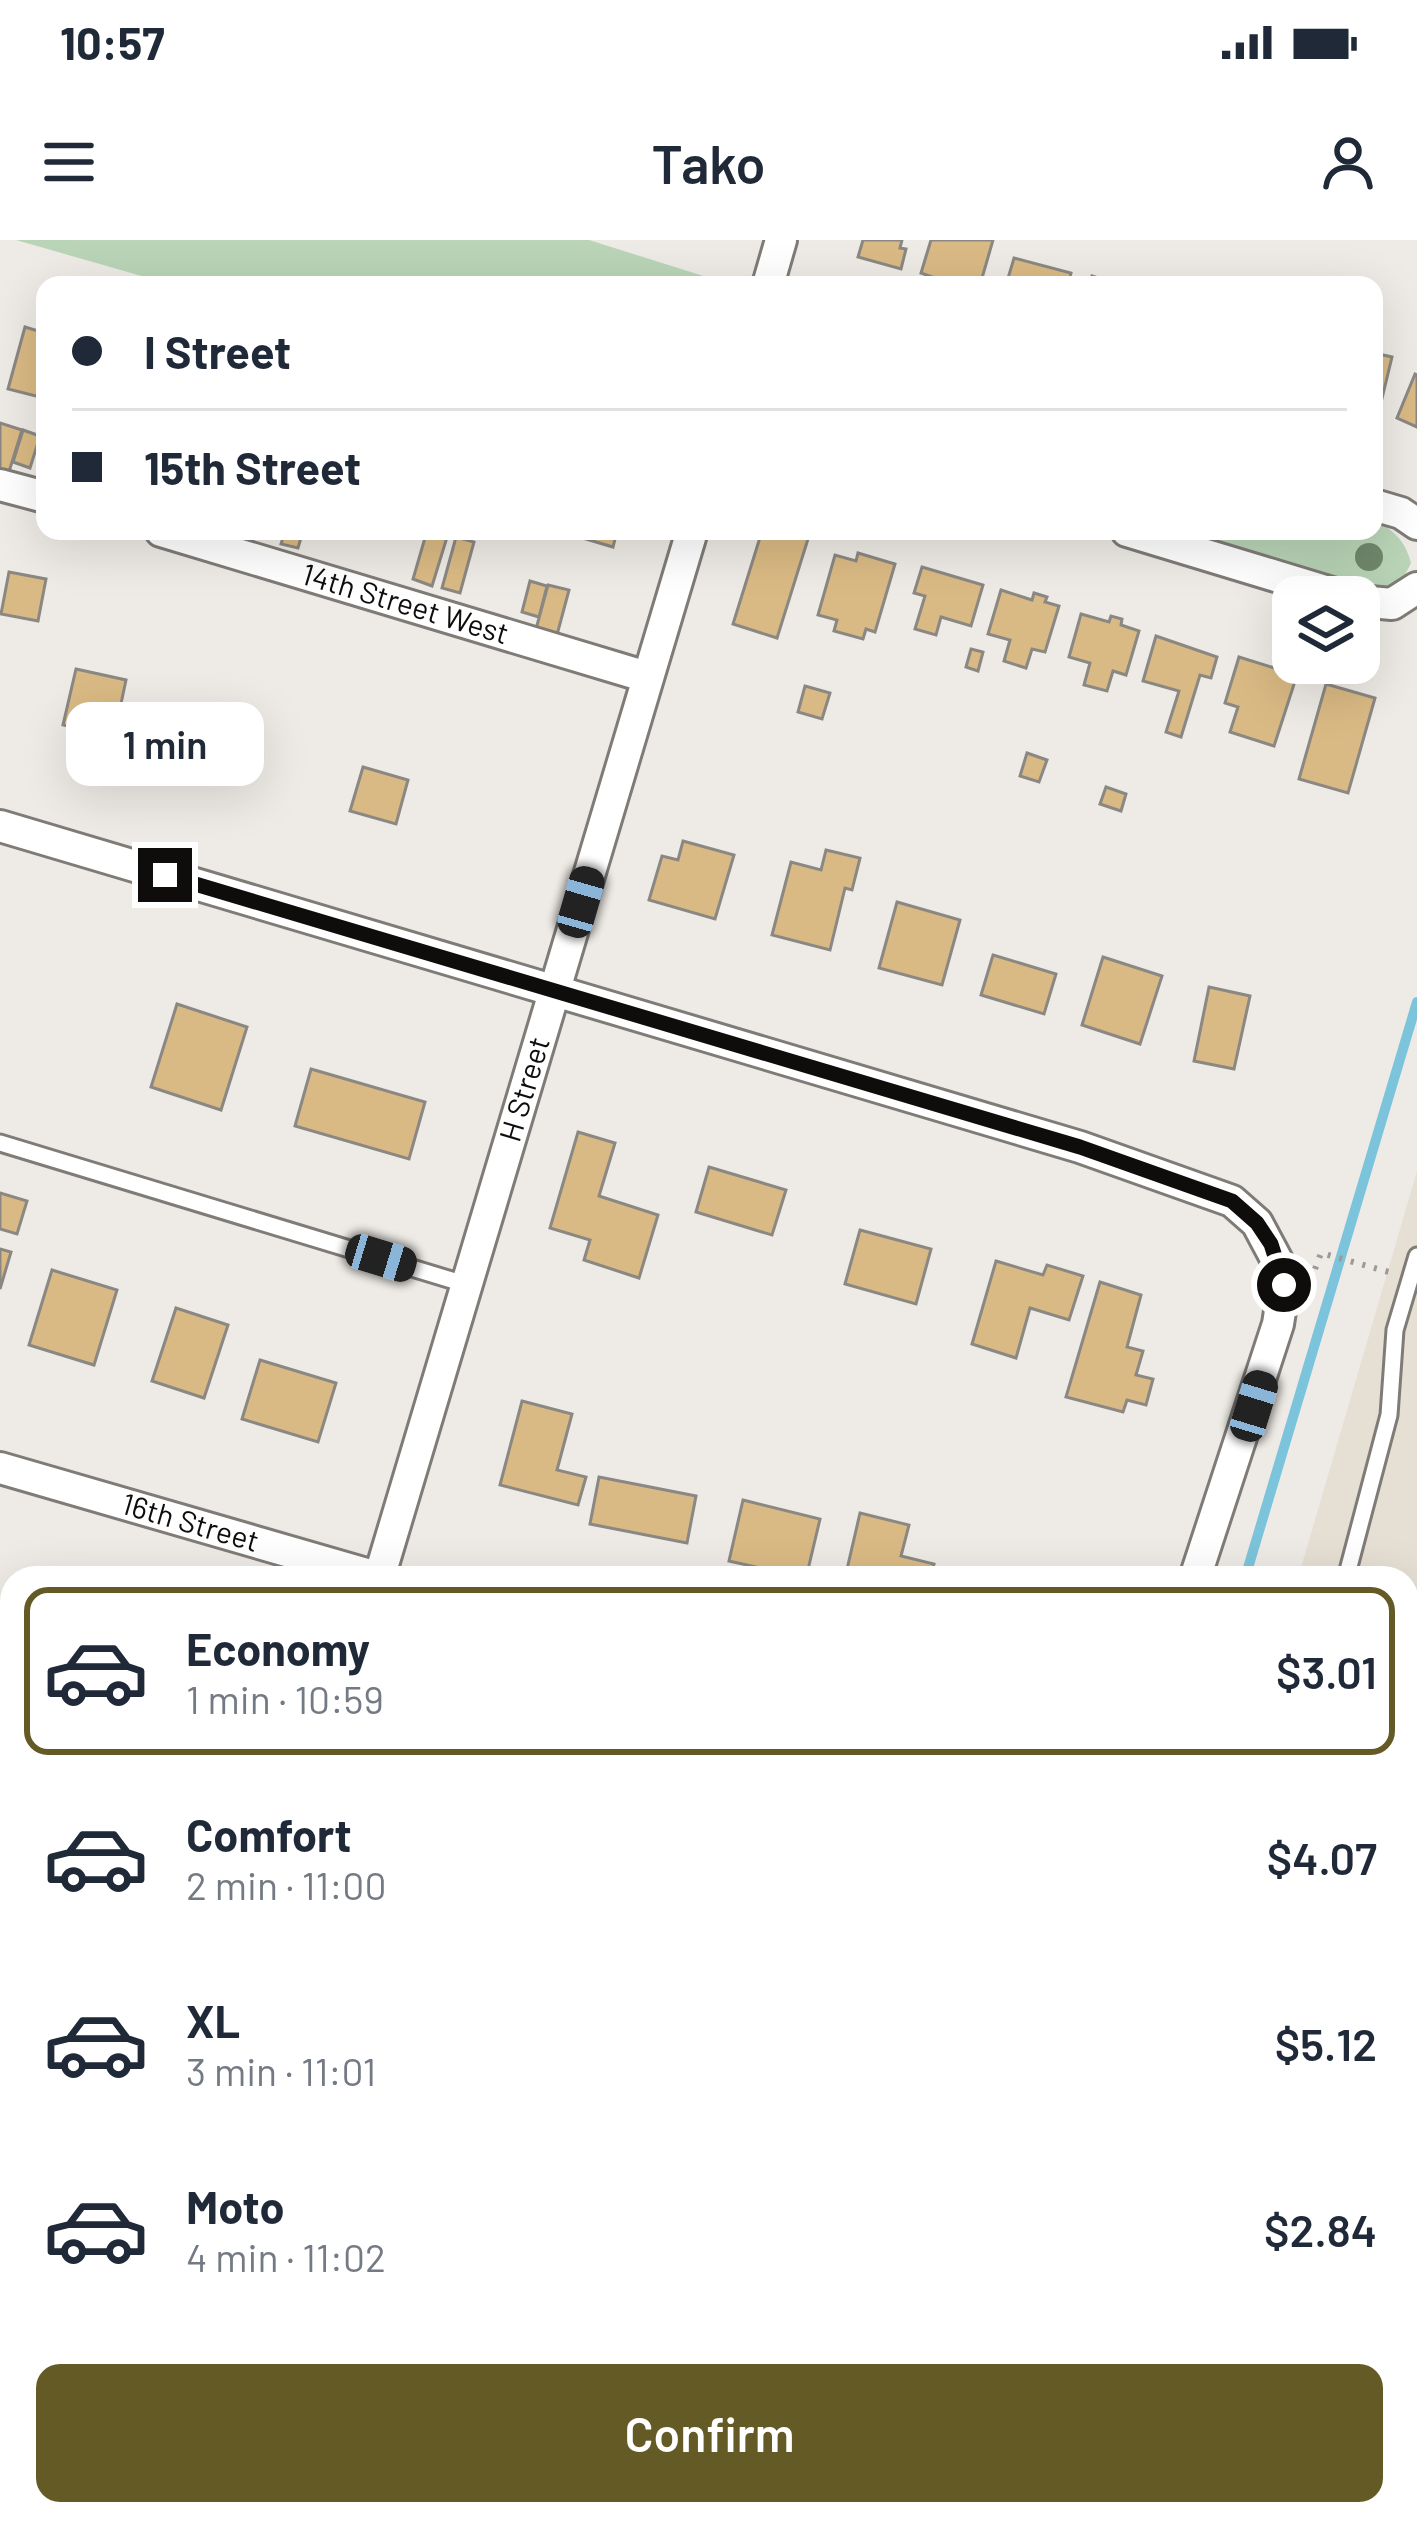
<!DOCTYPE html>
<html lang="en">
<head>
<meta charset="utf-8">
<style>
  :root { --surface:#fff; --page:#f2f2f3; --text:#1f2937; --muted:#747a83; --line:#e0e1e3; --accent:#645a26 }
  body { margin:0; font-family:Barlow,sans-serif; background:var(--page); color:var(--text); height:100vh; display:flex; flex-direction:column; font-size:45px; white-space:nowrap }
  * { box-sizing:border-box; margin:0 }
  p { font-size:39px; color:var(--muted) }
  .icon { flex:none; width:66px; height:66px; fill:none; stroke:currentColor; stroke-width:2; stroke-linecap:round; stroke-linejoin:round }
  .map { position:relative; flex:1; overflow:hidden }
  .sheet { position:absolute; left:0px; top:1326px; width:1419px; height:960px; display:flex; flex-direction:column; background:var(--surface); border-radius:36px 36px 0 0; box-shadow:0 12px 48px #0002 }
  .sheet>* { flex:none }
  .top-card { position:absolute; left:36px; top:36px; width:1347px; height:264px; border-radius:24px; box-shadow:0 12px 48px #0002; display:grid; align-content:center; height:264px; padding:0 36px; background:var(--surface) }
  .fabs { position:absolute; left:1272px; top:336px; display:grid; gap:24px }
  .fabs a { display:grid; place-items:center; width:108px; height:108px; border-radius:24px; background:var(--surface); box-shadow:0 12px 48px #0002; font-size:60px }
  .end { position:absolute; width:54px; height:54px; margin:-27px; border:15px solid #0e0d0b; background:#fff; box-shadow:0 0 0 6px #fff }
  .from { border-radius:50% }
  .bubble { position:absolute; height:84px; border-radius:24px; background:var(--surface); box-shadow:0 12px 48px #0002; font-size:39px; font-weight:600; line-height:84px; text-align:center }
  .car { position:absolute; width:36px; height:72px; margin:-36px -18px; border-radius:15px; box-shadow:0 0 9px 3px #0007; background:linear-gradient(#222 24%,#8ab4d8 0 40%,#222 0 76%,#8ab4d8 0 86%,#222 0) }
  .top-card b { display:flex; align-items:center; gap:42px; height:114px; font-size:45px }
  .top-card b+b { border-top:3px solid var(--line) }
  .top-card i { width:30px; height:30px; background:var(--text) }
  ul { padding:21px 0 0; list-style:none }
  li { display:flex; align-items:center; gap:36px; height:168px; margin:0 24px 18px; padding:0 12px; border:6px solid transparent; border-radius:24px }
  li div { flex:1 }
  li b { display:block; font-size:45px }
  li em { font-style:normal; font-weight:600 }
  li.selected { border-color:var(--accent) }
  li>.icon { width:108px; height:108px; stroke-width:1.5 }
  .action { display:flex; gap:24px; margin-top:auto; padding:24px 36px }
  .action a { flex:1; height:138px; border-radius:24px; background:var(--accent); color:#fff; font-size:48px; font-weight:600; line-height:138px; text-align:center }
  .status { display:flex; justify-content:space-between; align-items:center; height:84px; padding:0 60px; background:var(--surface); direction:ltr }
  .status svg { height:33px; fill:currentColor }
  header { display:flex; justify-content:space-between; align-items:center; height:156px; padding:0 36px; background:var(--surface); font-size:54px; font-weight:600 }
  .map>svg:first-child { display:block }
  .built { fill:#e6dfd3 }
  .green { fill:#b9d4b7 }
  .lines { fill:none; stroke-linecap:round; stroke-linejoin:round }
  .stream { stroke:#7cc4db; stroke-width:10 }
  .building { fill:#daba84; stroke:#8b8883; stroke-width:3 }
  .service-casing { stroke:#7f7c77; stroke-width:21 }
  .minor-casing { stroke:#7f7c77; stroke-width:36 }
  .secondary-casing { stroke:#7f7c77; stroke-width:48 }
  .path { stroke:#9d9a96; stroke-width:6; stroke-dasharray:3 9; stroke-linecap:butt }
  .service { stroke:#fff; stroke-width:15 }
  .minor { stroke:#fff; stroke-width:30 }
  .secondary { stroke:#feebdc; stroke-width:42 }
  .tree { fill:#70886d }
  .route { stroke:#0e0d0b; stroke-width:15 }
  .labels { text-anchor:middle; stroke-width:10; stroke-linejoin:round; paint-order:stroke }
  .street-label { font-size:30px; fill:#0e0d0b; stroke:#eeebe6 }
</style>
</head>
<body>
<div class="status"><b>10:57</b><svg viewBox="0 0 49 12"><path d="M0 12V9h3v3zM5 12V6h3v6zM10 12V3h3v9zM15 12V0h3v12zM26 1h20v11H26zM47 4h2v5h-2z"/></svg></div>
<header><svg class="icon" aria-label="menu" viewBox="0 0 24 24"><path d="M4 6h16M4 12h16M4 18h16"/></svg>Tako<svg class="icon" aria-label="person" viewBox="0 0 24 24"><circle cx="12" cy="8" r="4"/><path d="M4 21q1-7 8-7t8 7"/></svg></header>
<div class="map">
<svg width="1417" height="2286" viewBox="0 0 1417 2286">
  <rect width="100%" height="100%" fill="#eeebe6"/>
  <polygon class="built" points="1417,931 1417,1655 1407,1652 1407,1338 1298,1338"/>
  <g class="green">
    <polygon points="16,0 589,0 732,45 173,45"/>
    <path d="M1374,279C1394,291 1405,300 1411,323C1405,335 1400,346 1386,349C1344,355 1214,305 1168,291H1374Z"/>
  </g>
  <g class="lines">
    <polyline class="stream" points="1245,1338 1417,762"/>
  </g>
  <g class="building">
    <polygon points="863,0 902,0 900,8 906,9 901,29 858,17"/>
    <polygon points="931,0 993,0 980,45 954,45 921,33"/>
    <polygon points="1014,18 1071,33 1068,45 1006,45"/>
    <polygon points="1092,36 1120,45 1089,45"/>
    <polygon points="25,87 45,93 44,158 8,149"/>
    <polygon points="1374,113 1392,117 1378,175 1374,174"/>
    <polygon points="1415,134 1417,135 1417,187 1397,178"/>
    <polygon points="0,183 22,190 8,235 0,233"/>
    <polygon points="23,190 40,196 30,228 13,222"/>
    <polygon points="285,291 303,291 298,308 281,304"/>
    <polygon points="427,291 448,294 432,346 413,339"/>
    <polygon points="559,291 617,291 613,307"/>
    <polygon points="762,291 782,291 808,299 777,398 733,384"/>
    <polygon points="456,297 474,302 460,353 442,348"/>
    <polygon points="858,313 895,324 875,392 866,389 863,399 834,391 837,380 818,375 835,315 856,321"/>
    <polygon points="922,327 983,345 971,386 941,377 936,395 915,389 925,356 914,353"/>
    <polygon points="9,332 46,339 38,381 1,374"/>
    <polygon points="530,341 547,346 539,377 522,372"/>
    <polygon points="548,345 569,350 557,395 536,389"/>
    <polygon points="1001,350 1032,360 1034,353 1047,357 1045,362 1059,366 1045,412 1032,409 1026,428 1004,421 1010,400 988,394"/>
    <polygon points="1081,374 1109,382 1111,376 1122,379 1121,385 1139,391 1126,435 1113,431 1107,451 1084,445 1090,423 1069,417"/>
    <polygon points="1156,396 1217,417 1211,438 1200,435 1181,497 1166,492 1179,451 1143,441"/>
    <polygon points="971,409 983,412 978,431 966,427"/>
    <polygon points="1239,417 1297,435 1274,506 1230,492 1238,467 1225,463"/>
    <polygon points="76,429 126,440 114,497 63,485"/>
    <polygon points="1326,444 1375,458 1348,553 1299,539"/>
    <polygon points="805,446 830,453 822,479 798,472"/>
    <polygon points="188,476 245,487 237,530 180,519"/>
    <polygon points="1027,513 1047,520 1039,542 1020,536"/>
    <polygon points="363,527 408,540 396,584 350,571"/>
    <polygon points="1106,547 1126,554 1121,571 1100,564"/>
    <polygon points="683,601 734,615 715,679 649,660 662,616 678,620"/>
    <polygon points="826,610 860,618 852,650 845,648 830,710 772,695 791,622 821,630"/>
    <polygon points="897,662 960,680 942,745 879,728"/>
    <polygon points="993,715 1056,734 1044,774 981,755"/>
    <polygon points="1103,717 1162,736 1140,804 1082,785"/>
    <polygon points="1209,747 1250,756 1234,829 1194,821"/>
    <polygon points="177,764 247,787 221,870 151,847"/>
    <polygon points="311,829 425,862 409,919 295,886"/>
    <polygon points="578,892 615,903 599,956 658,975 639,1038 584,1020 590,1000 550,988"/>
    <polygon points="709,927 786,950 772,995 696,972"/>
    <polygon points="0,953 27,961 17,994 0,989"/>
    <polygon points="860,990 931,1009 916,1064 845,1044"/>
    <polygon points="0,1009 11,1012 0,1049"/>
    <polygon points="996,1021 1043,1035 1047,1025 1083,1036 1069,1080 1030,1068 1016,1118 972,1104"/>
    <polygon points="52,1030 117,1050 94,1125 29,1105"/>
    <polygon points="1100,1042 1141,1055 1127,1107 1143,1111 1136,1135 1153,1139 1146,1165 1127,1160 1123,1172 1066,1157"/>
    <polygon points="176,1068 228,1085 204,1158 152,1141"/>
    <polygon points="260,1120 336,1143 318,1202 242,1179"/>
    <polygon points="522,1161 572,1174 557,1230 586,1237 578,1265 500,1245"/>
    <polygon points="599,1237 696,1256 687,1303 590,1284"/>
    <polygon points="743,1260 820,1279 806,1338 729,1321"/>
    <polygon points="860,1273 909,1285 901,1316 934,1324 930,1338 845,1338"/>
    <polygon points="0,1363 12,1367 12,1396 3,1424 0,1423"/>
    <polygon points="1407,1363 1417,1366 1417,1590 1407,1587"/>
    <polygon points="0,1836 12,1838 12,1894 0,1891"/>
    <polygon points="1206,2274 1252,2274 1251,2282"/>
    <polygon points="1298,2274 1400,2274 1397,2286 1297,2286"/>
  </g>
  <g class="lines">
    <g class="service-casing">
      <g id="service">
        <polyline points="0,903 468,1045"/>
        <polyline points="1346,1338 1389,1175 1395,1090 1417,1016"/>
        <polyline points="1407,1625 1417,1628"/>
      </g>
    </g>
    <g class="minor-casing">
      <g id="minor">
        <polyline points="768,45 781,0"/>
        <polyline points="0,245 45,257"/>
        <polyline points="1374,265 1401,273 1417,284"/>
        <path id="s1" d="M161,291L647,437"/>
        <polyline points="1127,291 1345,357"/>
        <polyline points="1359,361 1392,364 1417,348"/>
        <polyline points="0,586 1080,907 1232,961 1257,983 1281,1028 1284,1045 1278,1084 1195,1338"/>
        <path id="s2" d="M0,1228L380,1338"/>
        <path id="s3" d="M379,1338L692,291"/>
        <polyline points="375,2274 474,2286"/>
        <polyline points="0,2281 72,2274"/>
        <polyline points="321,2286 323,2274"/>
      </g>
    </g>
    <g class="secondary-casing">
      <g id="secondary">
        <polyline points="0,1709 12,1710"/>
        <polyline points="1407,1877 1417,1878"/>
      </g>
    </g>
    <polyline class="path" points="1315,1029 1321,1013 1389,1032"/>
    <use href="#service" class="service"/>
    <use href="#minor" class="minor"/>
    <use href="#secondary" class="secondary"/>
  </g>
  <circle class="tree" cx="1369" cy="317" r="14"/>
  <g class="lines">
    <polyline class="route" points="165,635 1080,907 1232,961 1257,983 1271,1004 1284,1045"/>
  </g>
  <g class="labels">
    <g class="street-label">
      <text dy="10" stroke="none"><textPath href="#s1" startOffset="255">14th Street West</textPath></text>
      <text dy="10" stroke="none"><textPath href="#s3" startOffset="510">H Street</textPath></text>
      <text dy="10" stroke="none"><textPath href="#s2" startOffset="198">16th Street</textPath></text>
    </g>
  </g>
</svg>
<div class="fabs">
<a><svg class="icon" aria-label="layers" viewBox="0 0 24 24"><path d="M12 4l9 5-9 5-9-5zM3 14l9 5 9-5"/></svg></a>
</div>
<i class="end from" style="left:1284px;top:1045px"></i>
<i class="end" style="left:165px;top:635px"></i>
<div class="bubble" style="left:66px;top:462px;width:198px">1 min</div>
<i class="car" style="left:581px;top:662px;rotate:16deg"></i>
<i class="car" style="left:381px;top:1018px;rotate:107deg"></i>
<i class="car" style="left:1254px;top:1166px;rotate:17deg"></i>
<div class="top-card">
<b><i class="from"></i>I Street</b>
<b><i></i>15th Street</b>
</div>
<section class="sheet">
<ul>
<li class="selected"><svg class="icon" aria-label="car" viewBox="0 0 24 24"><path d="M5 17H2v-5l4-1 3-4h7l3 4 3 1v5h-3M9 17h6M6 11h13"/><circle cx="7" cy="17" r="2"/><circle cx="17" cy="17" r="2"/></svg><div><b>Economy</b><p>1 min · 10:59</p></div><em>$3.01</em></li>
<li><svg class="icon" aria-label="car" viewBox="0 0 24 24"><path d="M5 17H2v-5l4-1 3-4h7l3 4 3 1v5h-3M9 17h6M6 11h13"/><circle cx="7" cy="17" r="2"/><circle cx="17" cy="17" r="2"/></svg><div><b>Comfort</b><p>2 min · 11:00</p></div><em>$4.07</em></li>
<li><svg class="icon" aria-label="car" viewBox="0 0 24 24"><path d="M5 17H2v-5l4-1 3-4h7l3 4 3 1v5h-3M9 17h6M6 11h13"/><circle cx="7" cy="17" r="2"/><circle cx="17" cy="17" r="2"/></svg><div><b>XL</b><p>3 min · 11:01</p></div><em>$5.12</em></li>
<li><svg class="icon" aria-label="car" viewBox="0 0 24 24"><path d="M5 17H2v-5l4-1 3-4h7l3 4 3 1v5h-3M9 17h6M6 11h13"/><circle cx="7" cy="17" r="2"/><circle cx="17" cy="17" r="2"/></svg><div><b>Moto</b><p>4 min · 11:02</p></div><em>$2.84</em></li>
</ul>
<div class="action"><a>Confirm</a></div>
</section>
</div>
</body>
</html>
